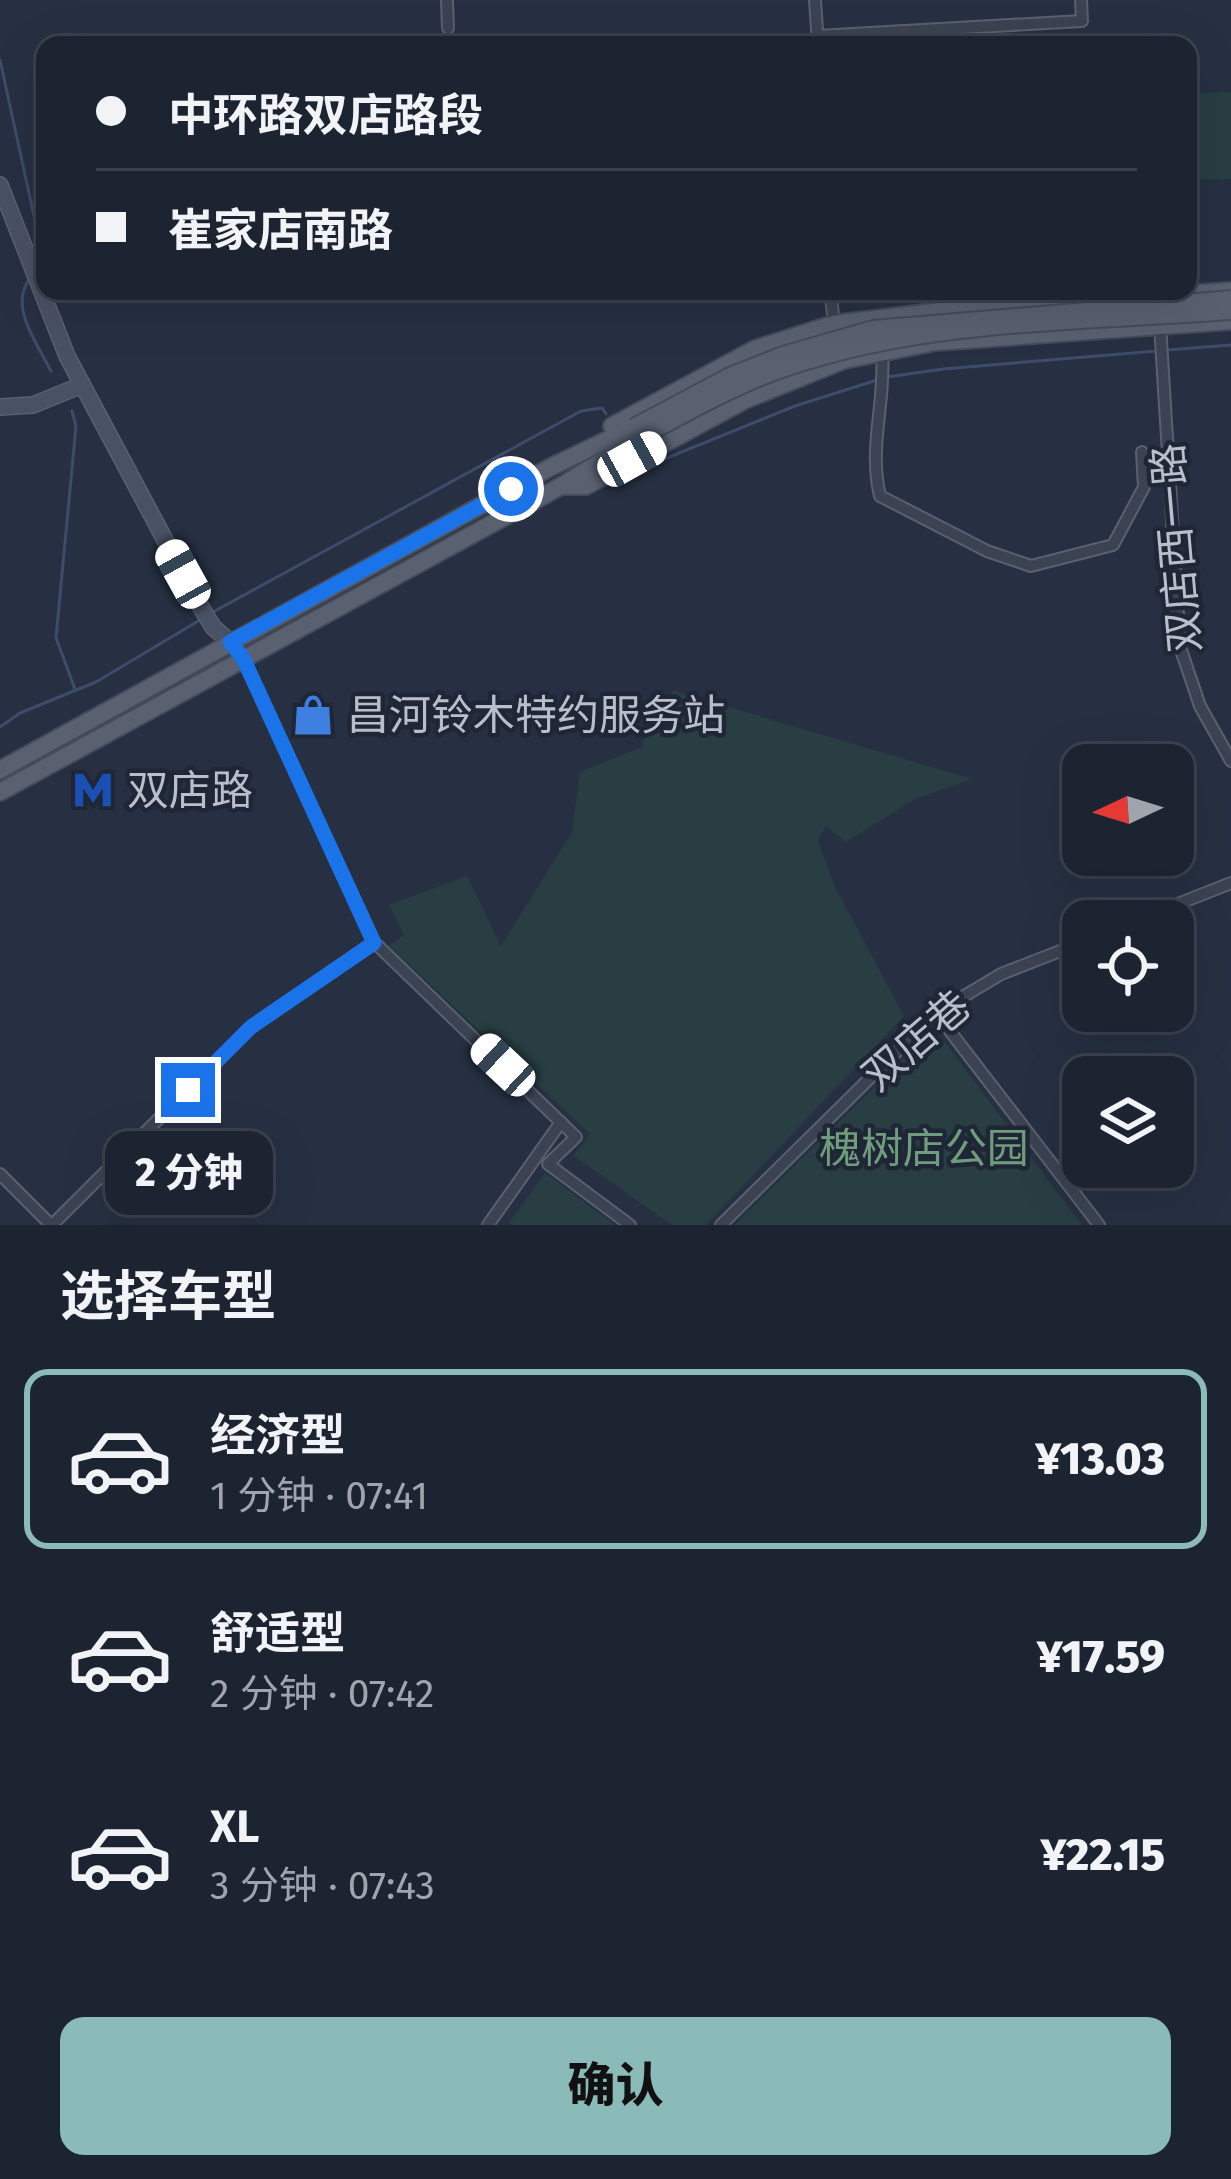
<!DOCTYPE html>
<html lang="zh">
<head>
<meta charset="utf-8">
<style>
  :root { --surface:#1c2432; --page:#29303e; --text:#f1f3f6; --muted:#a0a4ac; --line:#3a414d; --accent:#8bbbb9 }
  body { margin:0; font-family:"Fira Sans","Noto Sans SC",sans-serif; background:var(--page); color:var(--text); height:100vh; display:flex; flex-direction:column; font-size:45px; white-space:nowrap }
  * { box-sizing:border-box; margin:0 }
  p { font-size:39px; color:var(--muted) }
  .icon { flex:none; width:66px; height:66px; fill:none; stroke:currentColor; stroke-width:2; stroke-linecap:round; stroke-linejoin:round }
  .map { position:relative; height:1225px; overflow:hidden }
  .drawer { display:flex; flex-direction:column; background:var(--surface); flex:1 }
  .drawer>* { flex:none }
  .hud { position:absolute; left:36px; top:36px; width:1161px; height:264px; border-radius:24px; box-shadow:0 12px 48px #0002,0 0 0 3px var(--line); display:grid; align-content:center; height:264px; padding:0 60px; background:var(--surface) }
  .needle { width:78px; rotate:266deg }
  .fabs { position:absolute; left:1062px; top:744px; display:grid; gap:24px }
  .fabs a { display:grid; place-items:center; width:132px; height:132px; border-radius:24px; background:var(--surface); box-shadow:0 12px 48px #0002,0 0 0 3px var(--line); font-size:60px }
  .end { position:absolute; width:54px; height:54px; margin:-27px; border:15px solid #1a73e8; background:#fff; box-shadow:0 0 0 6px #fff }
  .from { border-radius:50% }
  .bubble { position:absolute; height:84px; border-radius:24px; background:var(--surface); box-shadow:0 12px 48px #0002,0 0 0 3px var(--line); font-size:39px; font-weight:800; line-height:84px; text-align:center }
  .car { position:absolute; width:36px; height:72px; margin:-36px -18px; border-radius:15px; box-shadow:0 0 9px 3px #0007; background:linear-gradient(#fff 24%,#345 0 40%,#fff 0 76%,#345 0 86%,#fff 0) }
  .hud b { display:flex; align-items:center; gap:42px; height:114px; font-size:45px }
  .hud b+b { border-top:3px solid var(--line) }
  .hud i { width:30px; height:30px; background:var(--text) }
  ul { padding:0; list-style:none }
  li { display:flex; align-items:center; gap:36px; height:180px; margin:0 24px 18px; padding:0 36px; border:6px solid transparent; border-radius:24px }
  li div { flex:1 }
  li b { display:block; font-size:45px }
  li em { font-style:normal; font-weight:800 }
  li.on { border-color:var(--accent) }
  li>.icon { width:108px; height:108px; stroke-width:1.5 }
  h2 { padding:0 60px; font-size:54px; line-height:144px }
  .action { display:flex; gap:24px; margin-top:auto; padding:24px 60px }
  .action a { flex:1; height:138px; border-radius:24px; background:var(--accent); color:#111; font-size:48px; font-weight:800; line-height:138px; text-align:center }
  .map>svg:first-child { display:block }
  .green { fill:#283e43 }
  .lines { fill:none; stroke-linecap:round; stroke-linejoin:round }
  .stream { stroke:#3c4c6a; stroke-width:3 }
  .street-casing { stroke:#59606f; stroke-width:14 }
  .secondary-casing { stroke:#59606f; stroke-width:18 }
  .primary-casing { stroke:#444b5b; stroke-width:20 }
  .street { stroke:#3b4251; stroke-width:10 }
  .secondary { stroke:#495164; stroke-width:15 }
  .primary { stroke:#596171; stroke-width:16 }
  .primary-bridge-casing { stroke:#444b5b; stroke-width:20; stroke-linecap:butt }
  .primary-bridge { stroke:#596171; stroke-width:16 }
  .route { stroke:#1a73e8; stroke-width:15 }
  .labels { text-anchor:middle; stroke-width:9; stroke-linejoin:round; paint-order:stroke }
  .street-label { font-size:42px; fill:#b8becb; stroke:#1f2737 }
  .poi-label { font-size:42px; fill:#b8becb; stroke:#1f2737; text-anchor:start }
  .park-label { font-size:42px; fill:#6f9c7d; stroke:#1f2737 }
</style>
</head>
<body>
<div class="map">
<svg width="1231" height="1225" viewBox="0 0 1231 1225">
  <rect width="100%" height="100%" fill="#263042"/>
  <g class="green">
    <polygon points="1231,92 1231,179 1188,180 1188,94"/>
    <polygon points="674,691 972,779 915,799 846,842 826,826 818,840 834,885 904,1016 706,1225 672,1225 574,1156 590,1134 389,946 404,935 389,905 467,876 501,946 572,832 580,772 642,747 653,705"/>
    <polygon points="923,1039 944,1041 1082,1225 734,1225"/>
    <polygon points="545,1173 615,1225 512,1225 509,1223"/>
  </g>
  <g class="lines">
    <g class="stream">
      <polyline points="0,60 42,253 40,267"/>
      <path d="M29,280C9,307 38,345 51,371"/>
      <polyline points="1167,350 1231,345"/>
      <polyline points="887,377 943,369 1157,351"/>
      <polyline points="72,411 76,426 56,638 75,689"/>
      <polyline points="647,466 795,406 877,380"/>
      <polyline points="213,612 581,411 602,408 606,414"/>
      <polyline points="0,727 20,713 96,682 200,620"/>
    </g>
    <g class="street-casing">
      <g id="street">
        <polyline points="447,0 448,28"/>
        <polyline points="815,0 818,45"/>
        <polyline points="817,36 1082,21 1081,0"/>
        <polyline points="830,291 835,329"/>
        <polyline points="1160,325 1180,647 1200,706 1231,761"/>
        <path d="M882,351C886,403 868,446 880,496L987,551L1031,566L1113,545L1144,487L1142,452"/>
        <polyline points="230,642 243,658 374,942 576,1137 548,1164 630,1225"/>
        <polyline points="1135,921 1231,883"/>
        <polyline points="936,1013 1099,1225"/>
        <polyline points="0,1174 51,1225"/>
        <polyline points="52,1225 251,1027 374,942"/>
        <polyline points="488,1225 561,1122"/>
        <polyline points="721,1225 936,1013 1001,974 1083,942"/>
      </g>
    </g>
    <g class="secondary-casing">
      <g id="secondary">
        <polyline points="0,185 67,356 199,604 213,627 230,642"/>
        <polyline points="0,407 33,405 82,385"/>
      </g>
    </g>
    <g class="primary-casing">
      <g id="primary">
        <polyline points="612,426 755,349 833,324 949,310 1231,291"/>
        <polyline points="561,486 586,486 745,400 844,360 936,342 1231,321"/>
        <polyline points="0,770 551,467 634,427"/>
        <polyline points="0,792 561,486 641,437"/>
      </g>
    </g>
    <use href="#street" class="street"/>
    <use href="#secondary" class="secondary"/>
    <use href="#primary" class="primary"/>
    <g class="primary-bridge-casing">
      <g id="primary-bridge">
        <polyline points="634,427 730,376 783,355 873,329 1231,299"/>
        <path d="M641,437C690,411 738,383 791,366C931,319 1085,322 1231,311"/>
      </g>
    </g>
    <use href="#primary-bridge" class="primary-bridge"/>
  </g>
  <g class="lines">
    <polyline class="route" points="188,1090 251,1027 374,943 243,658 230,642 511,489"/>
  </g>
  <defs>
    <g id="shop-bare" transform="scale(3.24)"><path d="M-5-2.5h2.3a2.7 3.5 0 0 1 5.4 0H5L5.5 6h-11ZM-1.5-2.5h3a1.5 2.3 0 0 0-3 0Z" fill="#3f7fe0" stroke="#1f2737" stroke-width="2.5" paint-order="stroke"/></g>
    <g id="metro-bare" transform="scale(3.24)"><path d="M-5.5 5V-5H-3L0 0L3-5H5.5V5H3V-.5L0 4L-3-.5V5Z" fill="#1a4fb4" stroke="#1f2737" stroke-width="2.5" paint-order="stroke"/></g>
  </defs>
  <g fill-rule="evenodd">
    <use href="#shop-bare" x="313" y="715"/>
    <use href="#metro-bare" x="93" y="790"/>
  </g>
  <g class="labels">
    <g class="street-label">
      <text transform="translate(1176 548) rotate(-95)" y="15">双店西一路</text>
      <text transform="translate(916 1040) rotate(-41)" y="15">双店巷</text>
    </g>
    <g class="poi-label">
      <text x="347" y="730">昌河铃木特约服务站</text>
      <text x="127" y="805">双店路</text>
    </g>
    <g class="park-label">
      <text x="924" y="1163">槐树店公园</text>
    </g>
  </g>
</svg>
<div class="fabs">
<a><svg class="needle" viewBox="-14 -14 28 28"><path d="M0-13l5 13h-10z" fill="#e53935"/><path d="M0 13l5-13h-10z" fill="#a0a4ac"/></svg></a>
<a><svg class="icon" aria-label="locate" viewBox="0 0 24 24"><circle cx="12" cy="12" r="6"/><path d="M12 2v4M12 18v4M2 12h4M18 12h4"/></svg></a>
<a><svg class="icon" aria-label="layers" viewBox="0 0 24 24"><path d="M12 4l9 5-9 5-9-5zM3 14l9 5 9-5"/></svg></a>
</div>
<i class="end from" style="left:511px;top:489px"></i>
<i class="end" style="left:188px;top:1090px"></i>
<div class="bubble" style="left:105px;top:1131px;width:168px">2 分钟</div>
<i class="car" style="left:632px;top:459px;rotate:61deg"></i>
<i class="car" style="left:183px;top:574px;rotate:331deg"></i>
<i class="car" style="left:503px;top:1065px;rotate:313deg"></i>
<div class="hud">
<b><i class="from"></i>中环路双店路段</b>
<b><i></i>崔家店南路</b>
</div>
</div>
<section class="drawer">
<h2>选择车型</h2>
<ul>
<li class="on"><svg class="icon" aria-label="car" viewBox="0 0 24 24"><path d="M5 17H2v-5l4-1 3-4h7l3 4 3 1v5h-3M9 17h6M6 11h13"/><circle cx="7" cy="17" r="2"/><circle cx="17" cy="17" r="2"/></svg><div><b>经济型</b><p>1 分钟 · 07:41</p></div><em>¥13.03</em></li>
<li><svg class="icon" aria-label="car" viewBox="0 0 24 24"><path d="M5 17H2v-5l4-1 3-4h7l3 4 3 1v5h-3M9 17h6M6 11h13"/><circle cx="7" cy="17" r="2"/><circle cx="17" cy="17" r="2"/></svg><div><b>舒适型</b><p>2 分钟 · 07:42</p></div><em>¥17.59</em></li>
<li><svg class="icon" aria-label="car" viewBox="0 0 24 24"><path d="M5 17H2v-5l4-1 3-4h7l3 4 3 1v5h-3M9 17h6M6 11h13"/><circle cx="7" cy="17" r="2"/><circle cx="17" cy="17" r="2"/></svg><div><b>XL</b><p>3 分钟 · 07:43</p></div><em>¥22.15</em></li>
</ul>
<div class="action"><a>确认</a></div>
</section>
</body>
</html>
